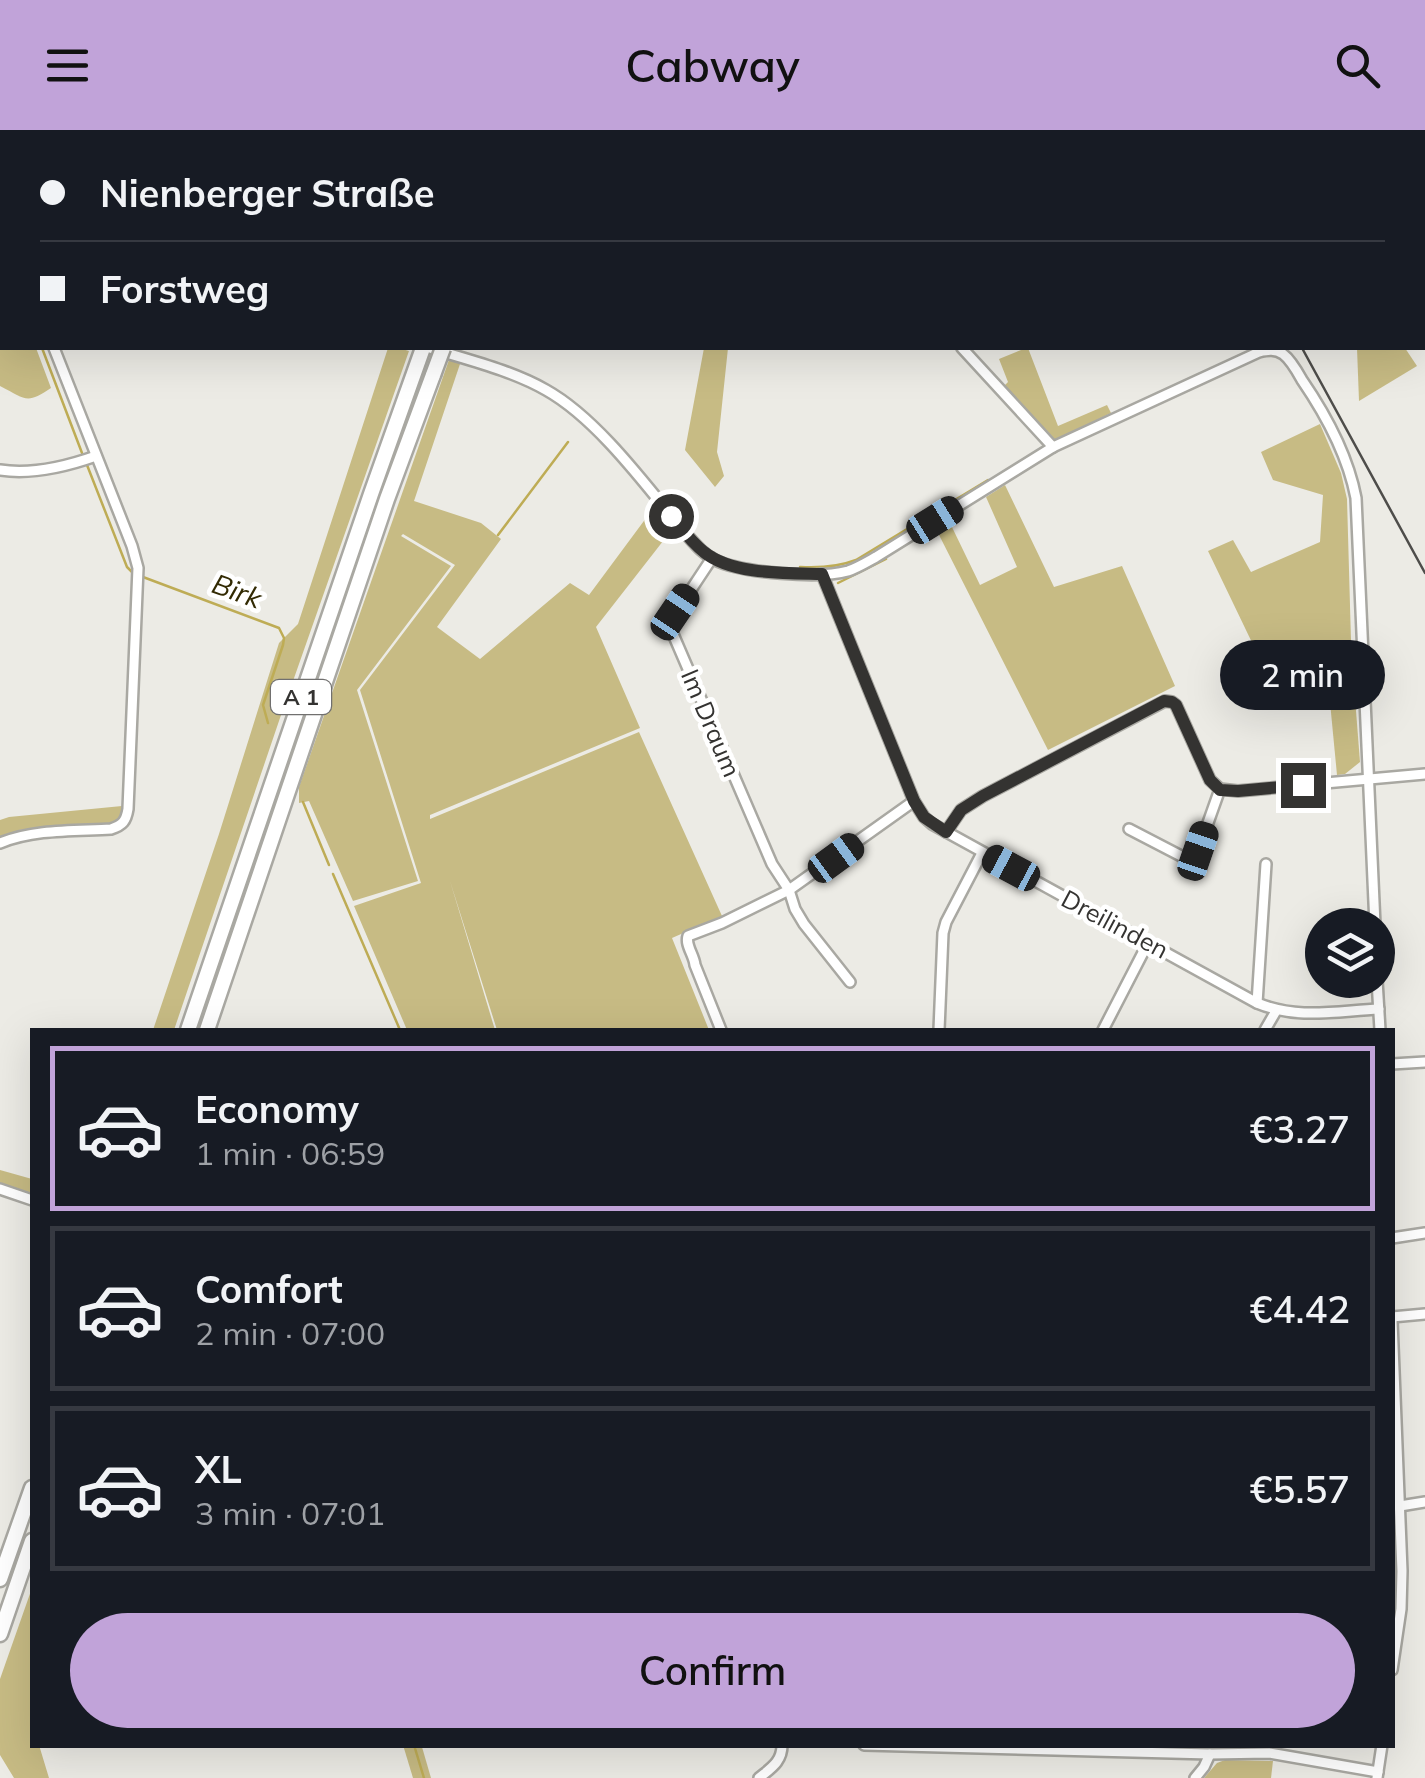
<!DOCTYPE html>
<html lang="en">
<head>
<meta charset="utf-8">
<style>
  :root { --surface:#171b24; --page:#242831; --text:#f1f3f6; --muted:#9ea1a6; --line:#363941; --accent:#c1a3d9 }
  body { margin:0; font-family:Mulish,sans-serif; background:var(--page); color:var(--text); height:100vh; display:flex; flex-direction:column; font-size:38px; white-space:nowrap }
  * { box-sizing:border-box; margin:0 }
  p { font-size:32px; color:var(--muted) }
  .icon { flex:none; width:55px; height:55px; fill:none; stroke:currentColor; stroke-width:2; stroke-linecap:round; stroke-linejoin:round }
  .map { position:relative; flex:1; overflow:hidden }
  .details { position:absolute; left:30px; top:898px; width:1365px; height:720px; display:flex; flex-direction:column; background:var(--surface); border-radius:0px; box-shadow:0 10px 40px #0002 }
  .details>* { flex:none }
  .hud { position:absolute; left:0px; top:0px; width:1425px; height:220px; box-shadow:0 10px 40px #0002; display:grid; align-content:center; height:220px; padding:0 40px; background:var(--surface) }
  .fabs { position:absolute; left:1305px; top:778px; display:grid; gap:20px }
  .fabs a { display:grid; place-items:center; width:90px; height:90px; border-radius:50%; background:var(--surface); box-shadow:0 10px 40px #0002; font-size:50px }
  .end { position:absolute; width:45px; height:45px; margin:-22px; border:12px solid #343331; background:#fff; box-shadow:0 0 0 5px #fff }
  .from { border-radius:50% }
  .bubble { position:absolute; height:70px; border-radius:35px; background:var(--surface); box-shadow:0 10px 40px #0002; font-size:32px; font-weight:600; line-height:70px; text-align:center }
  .car { position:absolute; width:30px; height:60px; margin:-30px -15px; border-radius:12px; box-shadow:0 0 8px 2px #0007; background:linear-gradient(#222 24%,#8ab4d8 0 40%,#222 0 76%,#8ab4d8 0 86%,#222 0) }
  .hud b { display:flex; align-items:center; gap:35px; height:95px; font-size:38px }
  .hud b+b { border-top:2px solid var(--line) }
  .hud i { width:25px; height:25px; background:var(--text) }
  ul { padding:18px 0 0; list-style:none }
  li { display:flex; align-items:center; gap:30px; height:165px; margin:0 20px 15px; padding:0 20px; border:5px solid var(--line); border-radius:0px }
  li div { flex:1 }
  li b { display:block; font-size:38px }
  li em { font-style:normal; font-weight:600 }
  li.on { border-color:var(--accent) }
  li>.icon { width:90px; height:90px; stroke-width:1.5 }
  .action { display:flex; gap:20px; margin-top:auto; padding:20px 40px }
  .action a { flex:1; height:115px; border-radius:60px; background:var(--accent); color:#111; font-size:40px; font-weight:600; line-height:115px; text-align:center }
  header { display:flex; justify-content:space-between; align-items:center; height:130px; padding:0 40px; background:var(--accent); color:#111; font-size:45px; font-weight:600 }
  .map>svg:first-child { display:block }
  .green { fill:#c7bb84 }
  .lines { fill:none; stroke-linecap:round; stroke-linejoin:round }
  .stream { stroke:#beac55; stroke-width:2.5 }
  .minor-casing { stroke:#a9a8a2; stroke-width:14 }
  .highway-casing { stroke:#a9a8a2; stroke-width:19 }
  .minor { stroke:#fff; stroke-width:9 }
  .highway { stroke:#fff; stroke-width:14 }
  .rail { stroke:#4e4d4a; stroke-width:2.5 }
  .highway-bridge-casing { stroke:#a9a8a2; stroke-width:19; stroke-linecap:butt }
  .highway-bridge { stroke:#fff; stroke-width:14 }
  .route { stroke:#343331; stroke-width:12 }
  .labels { text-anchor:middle; stroke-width:9; stroke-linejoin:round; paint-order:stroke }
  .shield { fill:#fff; stroke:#71706f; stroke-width:2.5 }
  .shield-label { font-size:22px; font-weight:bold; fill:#343331 }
  .street-label { font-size:25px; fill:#343331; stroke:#fff }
  .water-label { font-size:28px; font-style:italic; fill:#322a03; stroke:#fff }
</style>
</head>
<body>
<header><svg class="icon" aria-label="menu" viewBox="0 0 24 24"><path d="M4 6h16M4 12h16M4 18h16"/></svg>Cabway<svg class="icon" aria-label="search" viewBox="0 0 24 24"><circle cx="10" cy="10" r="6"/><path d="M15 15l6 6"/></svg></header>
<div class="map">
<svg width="1425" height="1648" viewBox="0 0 1425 1648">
  <rect width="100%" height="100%" fill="#ecebe5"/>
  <g class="green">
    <path d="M0,184L2,185V218H36L51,258C26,275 26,269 0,256Z"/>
    <polygon points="388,218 399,218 409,221 280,588 174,900 153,900 219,704 279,513 298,494"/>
    <polygon points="704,218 728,218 717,322 724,346 715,357 685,320"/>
    <polygon points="1026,218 1028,218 1058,296 1107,275 1111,283 1054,311 1003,257 1008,252 999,229"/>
    <polygon points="1357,218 1405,218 1417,236 1359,271"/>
    <polygon points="450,227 461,231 414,371 481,393 501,409 437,497 480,529 570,453 589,465 655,376 674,397 596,497 640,598 430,685 430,689 639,602 722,786 672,808 709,900 497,900 450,751 495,900 407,900 354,776 421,753 360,560 455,435 403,404 401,406 451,436 357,560 418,751 353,771 309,671 299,673 299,657"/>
    <polygon points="1320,294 1341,343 1347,369 1351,511 1258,525 1208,421 1233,410 1251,442 1320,412 1323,365 1273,350 1261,322"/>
    <polygon points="1005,355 1054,457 1122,436 1175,556 1048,620 937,401 950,393 980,455 1017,437 986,367"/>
    <polygon points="1351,517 1360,632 1345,644 1337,645 1325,520"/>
    <polygon points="122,676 119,693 19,700 0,709 0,690 9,687"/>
    <polygon points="0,1040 32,1049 32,1064 0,1053"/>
    <polygon points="32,1458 32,1615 39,1615 49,1648 14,1648 0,1625 0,1549"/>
    <polygon points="403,1615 422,1617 431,1648 413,1648"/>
    <polygon points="1225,1630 1273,1631 1271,1648 1204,1648 1217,1633"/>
  </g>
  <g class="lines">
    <g class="stream">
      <polyline points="1412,0 1414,2"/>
      <polyline points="1422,14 1425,17"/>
      <polyline points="1422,160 1425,159"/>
      <polyline points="0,178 2,179"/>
      <polyline points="42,218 82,323"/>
      <polyline points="87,335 127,437 132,442"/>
      <polyline points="498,405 568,312"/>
      <path d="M800,437C819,438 838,437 856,430L988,350"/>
      <polyline points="143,447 279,498 284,508 283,515 263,575 268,593"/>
      <polyline points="838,453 886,429"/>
      <polyline points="303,672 329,735"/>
      <polyline points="333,744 400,900"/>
      <polyline points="414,1615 424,1648"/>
    </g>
    <g class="minor-casing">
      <g id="minor">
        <polyline points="763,0 766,2"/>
        <polyline points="105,2 106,0"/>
        <polyline points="0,75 2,76"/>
        <path d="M430,218C468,230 511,240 546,260C598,289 648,358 686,404C695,414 703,424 715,430C742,443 819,449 848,441C857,438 867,432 876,427L1053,317L1259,222C1268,220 1275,219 1283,224C1291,230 1297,241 1302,250C1326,285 1348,326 1356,368L1375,795"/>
        <polyline points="962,218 1053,317"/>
        <path d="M0,340C32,345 65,337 96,326"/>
        <polyline points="712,428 673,487 671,495 673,504 772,734 789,760 795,779 804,794 850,852"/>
        <path d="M822,444L914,671L924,687L932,694L1257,873C1298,890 1336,881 1379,879"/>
        <polyline points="1129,699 1183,727 1192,727 1198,721 1220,659"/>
        <polyline points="946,702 961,680 983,666 1165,571 1172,572 1176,575 1210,650 1220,659 1238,661 1425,644"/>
        <path d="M0,713C34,699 74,701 111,699C123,695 126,691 128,679L138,438L132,416L54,218"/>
        <polyline points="1377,850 1380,900"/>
        <polyline points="1257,873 1266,734"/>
        <path d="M721,900L695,835C694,825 685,815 688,806L722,793L789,760L914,671"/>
        <polyline points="939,900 943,803 946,792 982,723"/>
        <polyline points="1103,900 1149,811"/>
        <polyline points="1265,900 1276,881"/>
        <polyline points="1392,934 1425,932"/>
        <polyline points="0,1059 32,1070"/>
        <polyline points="1392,1108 1425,1103"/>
        <polyline points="1392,1187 1425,1184"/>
        <polyline points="1392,1191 1402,1441 1401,1479 1392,1540"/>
        <polyline points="1400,1376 1425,1372"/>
        <polyline points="864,1615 1210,1624 1269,1623 1378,1642"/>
        <path d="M759,1648C771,1638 782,1632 782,1615"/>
        <polyline points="1195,1648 1204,1637 1210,1624"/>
        <polyline points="1377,1648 1382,1615"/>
      </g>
    </g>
    <g class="highway-casing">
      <g id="highway">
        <polyline points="505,2 506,0"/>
        <polyline points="523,2 523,0"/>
        <polyline points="188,900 371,364 423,218"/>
        <polyline points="207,900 387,369 433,245"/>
        <polyline points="0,1449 32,1358"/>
        <polyline points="0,1504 32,1411"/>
      </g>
    </g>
    <use href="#minor" class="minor"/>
    <use href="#highway" class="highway"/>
    <g class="rail">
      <polyline points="1194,0 1195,2"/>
      <polyline points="1302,218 1425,443"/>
    </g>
    <g class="highway-bridge-casing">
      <polyline id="highway-bridge" points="433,245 443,218"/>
    </g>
    <use href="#highway-bridge" class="highway-bridge"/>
  </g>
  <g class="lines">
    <path class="route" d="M671,386C681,398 691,412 704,422C732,445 787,443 822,444L914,671L924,687L946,702L961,680L983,666L1164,571L1172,572L1176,575L1210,650L1220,660L1238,661L1303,655"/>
  </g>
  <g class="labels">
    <rect class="shield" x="271" y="550" width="60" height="34" rx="8"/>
    <g class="shield-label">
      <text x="301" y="575">A 1</text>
    </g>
    <g class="street-label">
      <text transform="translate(711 593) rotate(67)" y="9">Im Draum</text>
      <text transform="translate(1115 794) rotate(28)" y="9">Dreilinden</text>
    </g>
    <g class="water-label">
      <text transform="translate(237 461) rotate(20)" y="10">Birk</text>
    </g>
  </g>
</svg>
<div class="fabs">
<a><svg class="icon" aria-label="layers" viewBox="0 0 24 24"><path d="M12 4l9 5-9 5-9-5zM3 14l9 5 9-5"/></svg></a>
</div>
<i class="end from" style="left:671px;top:386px"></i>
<i class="end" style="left:1303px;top:655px"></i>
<div class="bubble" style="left:1220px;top:510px;width:165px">2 min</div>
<i class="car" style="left:935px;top:390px;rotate:58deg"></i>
<i class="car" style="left:675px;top:482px;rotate:34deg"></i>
<i class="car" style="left:1198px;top:721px;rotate:19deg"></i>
<i class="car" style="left:836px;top:728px;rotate:54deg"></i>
<i class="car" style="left:1011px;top:738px;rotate:298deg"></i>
<div class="hud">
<b><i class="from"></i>Nienberger Straße</b>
<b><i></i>Forstweg</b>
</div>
<section class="details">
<ul>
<li class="on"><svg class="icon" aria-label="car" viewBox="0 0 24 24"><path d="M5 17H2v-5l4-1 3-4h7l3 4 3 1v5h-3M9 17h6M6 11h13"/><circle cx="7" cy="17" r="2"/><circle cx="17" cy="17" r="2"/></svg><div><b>Economy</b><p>1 min · 06:59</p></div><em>€3.27</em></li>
<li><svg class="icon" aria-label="car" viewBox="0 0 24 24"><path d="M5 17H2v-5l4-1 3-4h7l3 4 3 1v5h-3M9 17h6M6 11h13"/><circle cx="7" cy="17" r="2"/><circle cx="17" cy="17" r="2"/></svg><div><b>Comfort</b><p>2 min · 07:00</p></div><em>€4.42</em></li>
<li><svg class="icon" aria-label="car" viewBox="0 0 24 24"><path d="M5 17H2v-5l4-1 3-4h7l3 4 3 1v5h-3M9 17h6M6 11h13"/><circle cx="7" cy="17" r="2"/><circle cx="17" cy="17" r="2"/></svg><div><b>XL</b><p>3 min · 07:01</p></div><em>€5.57</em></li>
</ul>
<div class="action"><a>Confirm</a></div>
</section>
</div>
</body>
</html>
